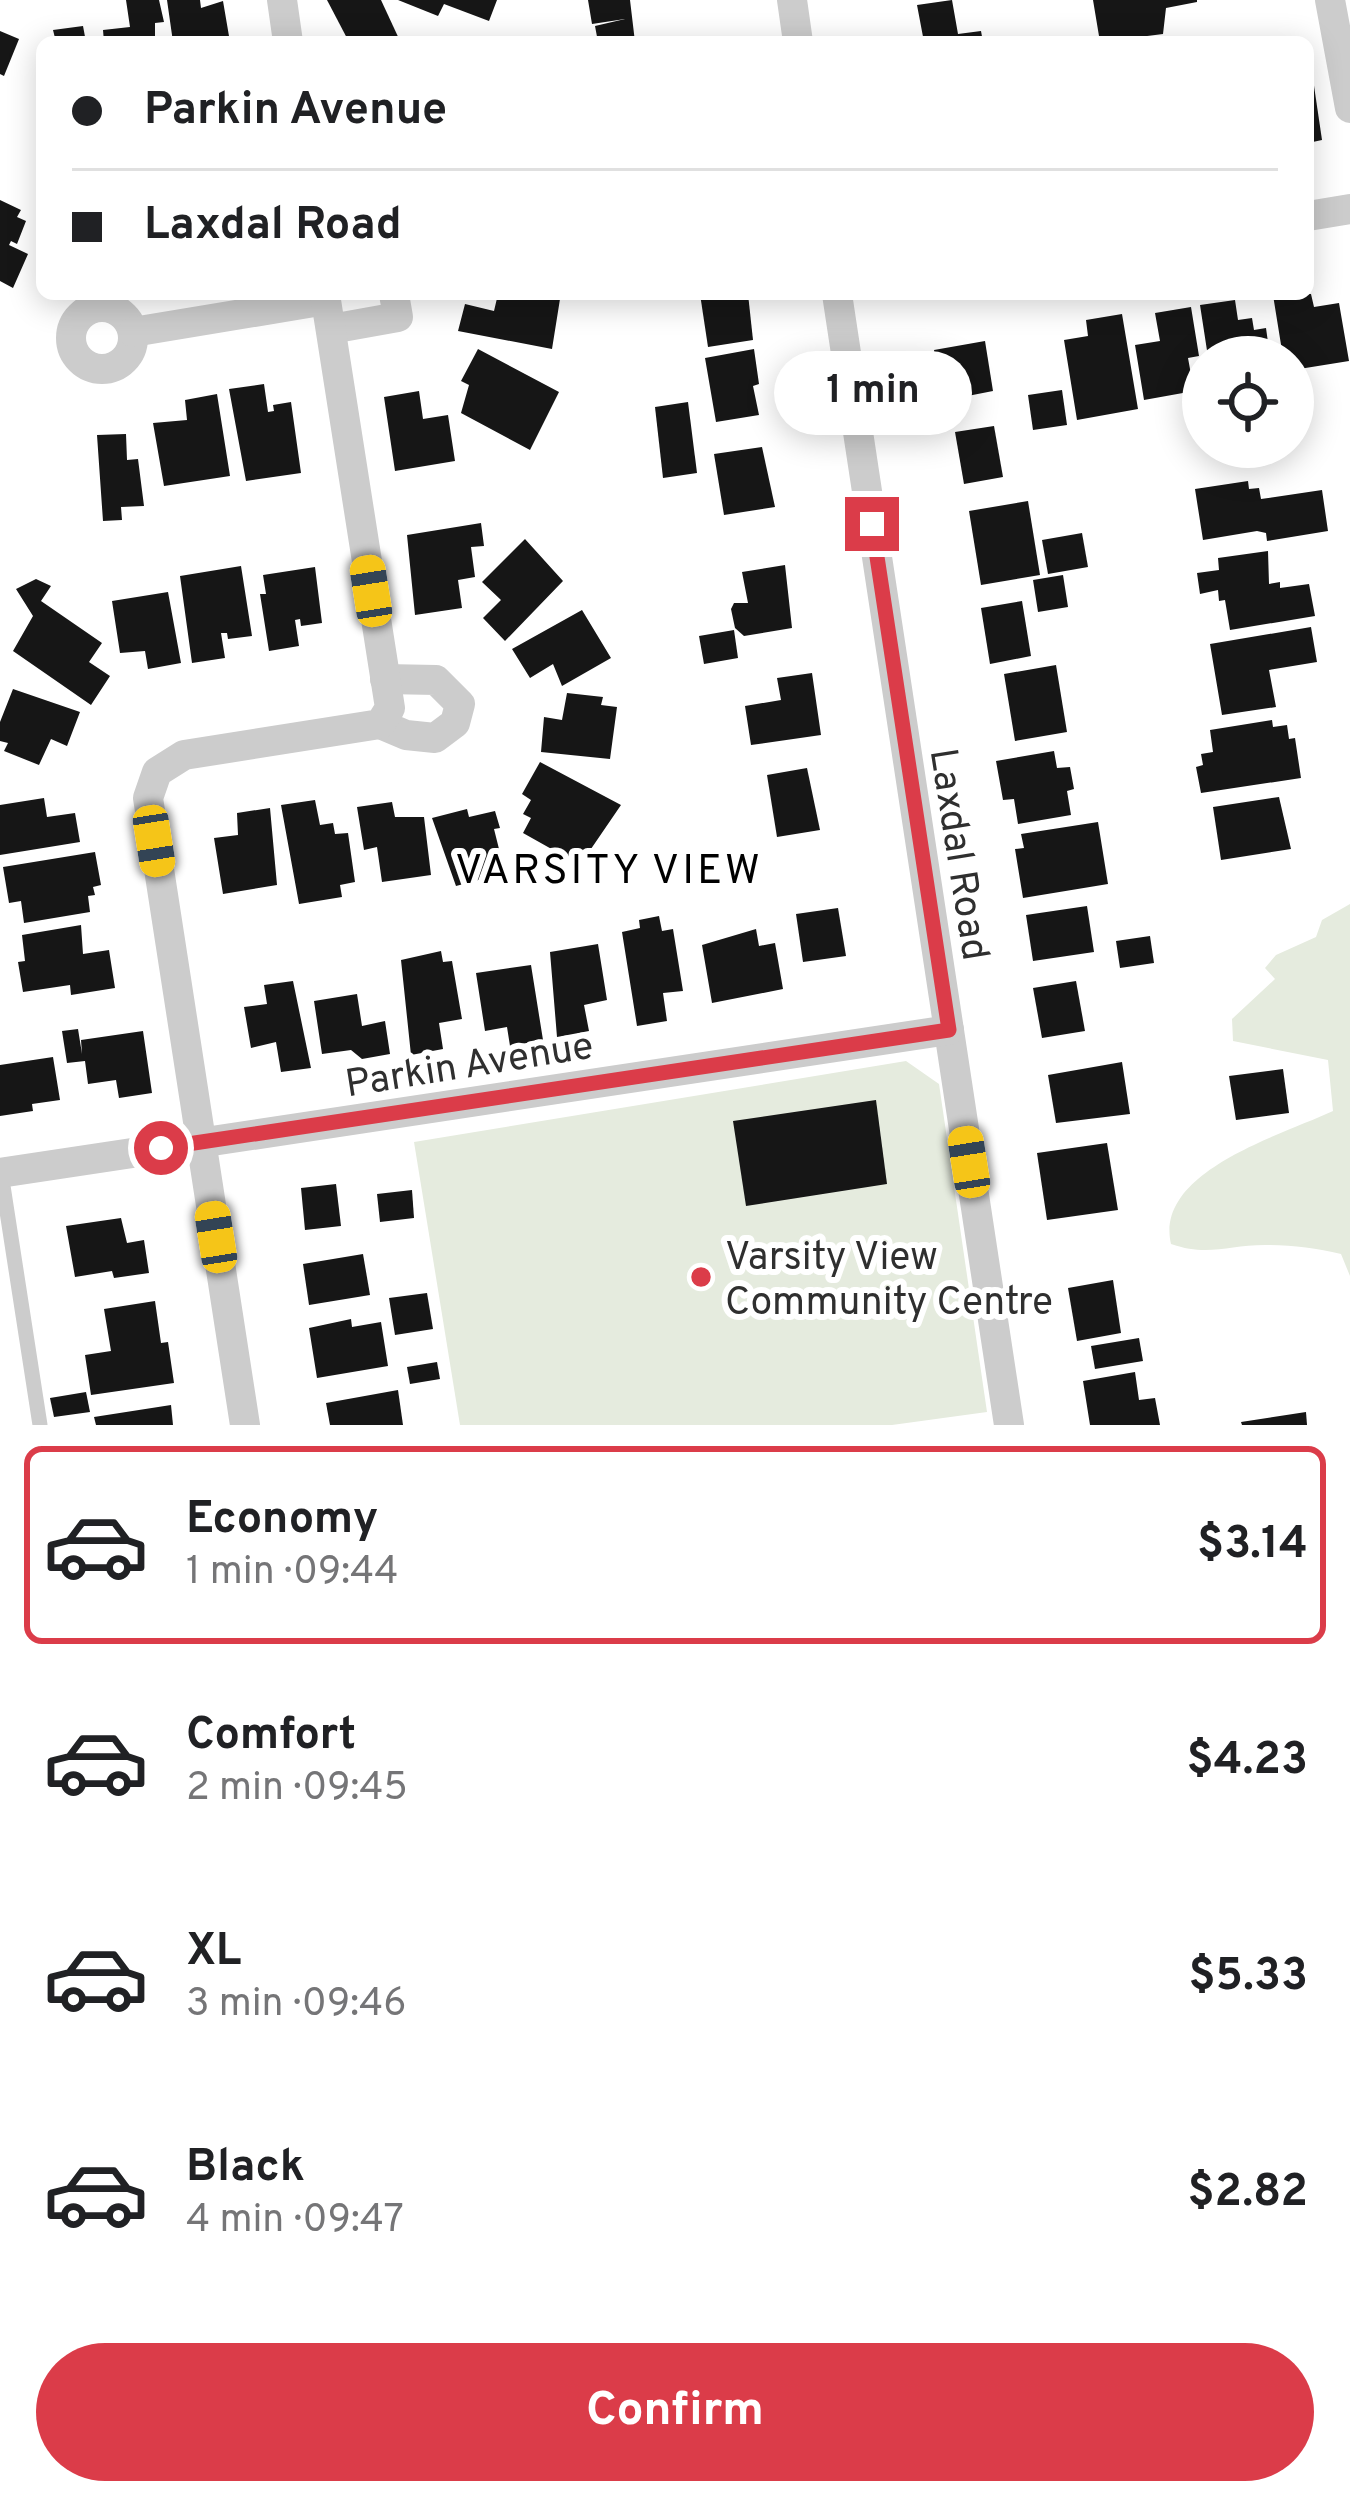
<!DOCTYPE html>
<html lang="en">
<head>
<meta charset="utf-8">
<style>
  :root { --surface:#fff; --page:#f2f2f2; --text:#202124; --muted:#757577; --line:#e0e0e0; --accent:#db3c49 }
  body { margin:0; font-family:Overpass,sans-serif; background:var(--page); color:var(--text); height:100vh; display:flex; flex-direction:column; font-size:45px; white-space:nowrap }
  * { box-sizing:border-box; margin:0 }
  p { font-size:39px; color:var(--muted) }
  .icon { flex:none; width:66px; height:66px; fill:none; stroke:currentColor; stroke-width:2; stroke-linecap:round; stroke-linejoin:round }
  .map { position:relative; height:1425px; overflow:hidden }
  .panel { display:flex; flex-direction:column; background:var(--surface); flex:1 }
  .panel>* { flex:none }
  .top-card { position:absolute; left:36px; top:36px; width:1278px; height:264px; border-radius:18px; box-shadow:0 6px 30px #0003; display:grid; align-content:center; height:264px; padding:0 36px; background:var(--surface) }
  .tools { position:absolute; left:1182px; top:336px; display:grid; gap:24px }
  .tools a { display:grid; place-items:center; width:132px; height:132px; border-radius:50%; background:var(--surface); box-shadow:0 6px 30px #0003; font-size:60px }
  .end { position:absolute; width:54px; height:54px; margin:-27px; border:15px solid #db3c49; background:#fff; box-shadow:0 0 0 6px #fff }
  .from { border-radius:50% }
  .bubble { position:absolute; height:84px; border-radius:42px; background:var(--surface); box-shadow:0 6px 30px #0003; font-size:39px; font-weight:700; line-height:84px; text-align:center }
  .car { position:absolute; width:36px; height:72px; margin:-36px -18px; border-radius:15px; box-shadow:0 0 9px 3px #0007; background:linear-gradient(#f5c518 24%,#345 0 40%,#f5c518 0 76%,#345 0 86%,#f5c518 0) }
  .top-card b { display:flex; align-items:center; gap:42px; height:114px; font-size:45px }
  .top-card b+b { border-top:3px solid var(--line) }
  .top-card i { width:30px; height:30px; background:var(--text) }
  ul { padding:21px 0 0; list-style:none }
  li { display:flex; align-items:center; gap:36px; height:198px; margin:0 24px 18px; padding:0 12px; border:6px solid transparent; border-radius:18px }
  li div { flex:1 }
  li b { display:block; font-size:45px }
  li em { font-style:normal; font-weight:700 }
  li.selected { border-color:var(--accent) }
  li>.icon { width:108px; height:108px; stroke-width:1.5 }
  .primary-button { display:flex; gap:24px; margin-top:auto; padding:24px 36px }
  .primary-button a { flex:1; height:138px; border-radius:72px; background:var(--accent); color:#fff; font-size:48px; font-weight:700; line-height:138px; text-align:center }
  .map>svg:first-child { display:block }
  .green { fill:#e5ebde }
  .building { fill:#161616 }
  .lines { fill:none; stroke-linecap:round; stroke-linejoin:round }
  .lane { stroke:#ccc; stroke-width:15 }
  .street { stroke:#ccc; stroke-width:30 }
  .route { stroke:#db3c49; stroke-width:15 }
  .poi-dot { fill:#db3c49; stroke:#fff; stroke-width:4.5 }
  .labels { text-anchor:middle; stroke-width:12; stroke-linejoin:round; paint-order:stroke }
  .street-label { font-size:39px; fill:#2f2f2f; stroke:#fff }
  .poi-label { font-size:39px; fill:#2f2f2f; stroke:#fff; text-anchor:start }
  .neighbourhood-label { font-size:42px; letter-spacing:3px; fill:#000; stroke:#fff }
</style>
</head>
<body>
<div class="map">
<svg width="1350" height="1425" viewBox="0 0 1350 1425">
  <rect width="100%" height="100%" fill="#fff"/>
  <g class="green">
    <path d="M1350,904V1276L1341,1254C1316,1248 1291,1245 1265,1245C1228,1245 1208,1257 1171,1244C1154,1171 1282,1135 1333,1111L1328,1060L1233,1041L1232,1019L1275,979L1265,968L1276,955L1316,937L1322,920Z"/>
    <polygon points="906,1061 939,1084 987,1412 892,1425 460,1425 414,1142"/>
  </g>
  <g class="building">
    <polygon points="126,0 159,0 164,22 155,23 155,42 104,42 103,30 130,27"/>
    <polygon points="167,0 200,0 201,8 223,1 230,42 173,42"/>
    <polygon points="327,0 381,0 400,41 349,42"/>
    <polygon points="398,0 497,0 489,21 444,4 438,16"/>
    <polygon points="588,0 630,0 635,42 598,42 595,26 625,19 592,24"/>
    <polygon points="952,0 958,34 981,31 983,42 924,42 917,5"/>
    <polygon points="1093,0 1197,0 1197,2 1166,8 1163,34 1100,42"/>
    <polygon points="83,26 86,42 56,42 53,30"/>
    <polygon points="0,31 19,39 4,76 0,74"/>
    <polygon points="1308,79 1313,79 1322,140 1308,143"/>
    <polygon points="0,200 21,210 17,217 26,221 17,244 11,241 9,245 28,254 13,288 0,281"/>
    <polygon points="498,294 560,299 552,349 458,331 465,304 494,311"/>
    <polygon points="700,294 748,294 753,340 708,347"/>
    <polygon points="1311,294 1314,307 1339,303 1349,361 1293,370 1293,357 1283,357 1273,295"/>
    <polygon points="1235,300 1238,320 1252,318 1254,330 1266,328 1270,357 1208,357 1200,305"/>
    <polygon points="1191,307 1199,356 1188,358 1194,391 1144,400 1135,345 1160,341 1155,313"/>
    <polygon points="1122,314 1138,409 1077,420 1064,340 1088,336 1086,320"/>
    <polygon points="985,341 993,391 942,401 934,350"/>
    <polygon points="478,349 559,392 530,450 461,413 469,385 461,381"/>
    <polygon points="754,349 759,384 753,386 759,415 716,422 705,358"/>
    <polygon points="264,384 268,412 274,411 273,405 291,402 301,473 246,481 229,389"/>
    <polygon points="1062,390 1067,425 1033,430 1028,395"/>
    <polygon points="419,391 423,419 448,415 455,461 395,471 384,397"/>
    <polygon points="217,394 230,476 164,486 153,423 187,420 185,400"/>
    <polygon points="688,402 697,473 663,478 655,407"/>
    <polygon points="994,426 1003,477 964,484 955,432"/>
    <polygon points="126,434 127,460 138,459 144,506 121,507 122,520 103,521 97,435"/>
    <polygon points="762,447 775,507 724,515 714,454"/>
    <polygon points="1248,481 1249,489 1259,488 1261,499 1322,490 1328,531 1267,541 1266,533 1257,531 1203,540 1195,489"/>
    <polygon points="1028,501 1040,575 981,585 969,511"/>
    <polygon points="481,523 484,546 471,547 475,577 458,580 462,608 415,615 407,535"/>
    <polygon points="1082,533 1088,567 1048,574 1042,540"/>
    <polygon points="525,539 563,581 505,641 483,618 501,600 482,582"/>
    <polygon points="1268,551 1269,584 1280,582 1280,588 1309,584 1315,616 1230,630 1225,600 1219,601 1218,590 1200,594 1197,573 1219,570 1218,558"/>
    <polygon points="785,565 792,628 744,636 735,628 731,609 734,603 748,603 742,572"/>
    <polygon points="241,566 252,636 228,639 227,633 221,633 225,658 192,663 180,576"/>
    <polygon points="315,567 322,623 301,626 300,619 295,620 299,646 269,651 260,594 266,594 263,575"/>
    <polygon points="1063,575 1068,607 1038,612 1033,580"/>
    <polygon points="36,579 51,586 41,601 102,643 89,662 110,676 91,705 13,651 33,616 16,589"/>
    <polygon points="168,592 181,663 148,669 145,651 120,653 112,601"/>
    <polygon points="1022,601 1031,656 990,664 981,608"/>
    <polygon points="582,610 611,658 562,686 553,664 530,678 512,649"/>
    <polygon points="1311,627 1317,662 1269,670 1276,707 1222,715 1210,644"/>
    <polygon points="734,630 738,658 704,664 699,636"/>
    <polygon points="1056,665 1067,732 1015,741 1004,674"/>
    <polygon points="812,673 821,735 751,745 745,706 781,700 777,678"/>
    <polygon points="13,689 80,712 67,746 51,739 39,765 4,751 8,743 0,741 0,722"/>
    <polygon points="567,693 603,697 601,705 617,707 610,759 541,752 544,717 562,720"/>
    <polygon points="1272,720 1273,727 1287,725 1289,739 1295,738 1301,778 1201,793 1196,767 1203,765 1201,754 1213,752 1210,730"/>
    <polygon points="1054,751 1057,768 1070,767 1074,789 1067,791 1071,815 1018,824 1014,799 1003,800 996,761"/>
    <polygon points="540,762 621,805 580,865 523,833 531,818 523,814 531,800 522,794"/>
    <polygon points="807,768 820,830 777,837 767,775"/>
    <polygon points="1279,797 1291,849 1221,860 1213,807"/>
    <polygon points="44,798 47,817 75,813 80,842 0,855 0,805"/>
    <polygon points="315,800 320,825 333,823 335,834 348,833 355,882 340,885 342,897 299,904 281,805"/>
    <polygon points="392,802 395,817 424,817 431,875 382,882 377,847 364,850 357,807"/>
    <polygon points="270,808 277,885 223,894 214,838 238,835 237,813"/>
    <polygon points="467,809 469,817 495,811 500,828 494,829 505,873 456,886 432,818"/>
    <polygon points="1098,822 1108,884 1023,898 1015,849 1024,848 1021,834"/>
    <polygon points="95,852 101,885 93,887 95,895 88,896 90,912 24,923 21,901 9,903 3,867"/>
    <polygon points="1087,906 1094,952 1033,961 1026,915"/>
    <polygon points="838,908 846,956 803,962 796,914"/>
    <polygon points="659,916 662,931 673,929 683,991 663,993 667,1021 637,1026 622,932 640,928 639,920"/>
    <polygon points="81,925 83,954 109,950 115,988 71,995 70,985 23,992 18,962 25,961 22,935"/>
    <polygon points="756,929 759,946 775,943 783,989 712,1003 702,945"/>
    <polygon points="1150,936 1154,963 1120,968 1116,941"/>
    <polygon points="598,944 607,1000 584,1005 589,1031 557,1037 550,952"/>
    <polygon points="441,951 443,962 452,961 462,1019 439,1023 443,1049 411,1055 401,960"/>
    <polygon points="531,965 543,1040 510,1046 507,1027 485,1031 476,973"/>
    <polygon points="293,981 311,1068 281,1072 276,1042 251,1048 244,1007 267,1004 264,985"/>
    <polygon points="1076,981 1085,1031 1042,1038 1033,988"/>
    <polygon points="357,994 362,1026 385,1021 390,1054 362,1059 351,1050 322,1054 314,1001"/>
    <polygon points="78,1029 82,1054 81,1040 143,1031 152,1093 119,1098 116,1080 88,1084 85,1061 67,1063 62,1031"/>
    <polygon points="53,1057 60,1100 32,1104 33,1111 0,1116 0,1065"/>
    <polygon points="1122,1062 1130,1114 1056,1123 1048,1075"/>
    <polygon points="1283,1069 1289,1113 1236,1120 1229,1076"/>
    <polygon points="876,1100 887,1184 746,1206 733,1121"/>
    <polygon points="1107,1143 1118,1210 1047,1220 1037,1153"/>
    <polygon points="336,1184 341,1226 305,1230 301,1188"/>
    <polygon points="412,1190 414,1218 380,1222 377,1194"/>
    <polygon points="121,1218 127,1243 144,1240 149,1273 114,1278 112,1271 75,1277 66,1226"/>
    <polygon points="363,1254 370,1295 309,1305 303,1264"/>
    <polygon points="1113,1280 1121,1333 1077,1341 1068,1288"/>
    <polygon points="427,1293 433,1329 395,1335 389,1298"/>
    <polygon points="155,1301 161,1343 168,1342 174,1383 91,1395 85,1355 111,1351 104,1309"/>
    <polygon points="351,1319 352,1327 381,1322 388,1366 317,1378 309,1328"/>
    <polygon points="1139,1338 1143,1361 1095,1369 1091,1346"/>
    <polygon points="437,1362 440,1379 410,1384 407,1367"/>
    <polygon points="1135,1372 1139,1400 1155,1398 1160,1425 1090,1425 1083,1381"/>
    <polygon points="398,1390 403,1425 330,1425 326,1403"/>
    <polygon points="86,1392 90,1412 54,1417 50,1398"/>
    <polygon points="171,1405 173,1425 96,1425 94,1417"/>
    <polygon points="1306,1412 1307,1425 1242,1425 1241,1422"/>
  </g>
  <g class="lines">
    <polyline class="lane" points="1,1173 40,1425"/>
    <g class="street">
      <polyline points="282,0 288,42"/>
      <polyline points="792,0 798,42"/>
      <polyline points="1330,0 1350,108"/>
      <polyline points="1308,216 1350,209"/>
      <polyline points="837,294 1009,1425"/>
      <circle cx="102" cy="338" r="31"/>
      <polyline points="331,329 398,317 394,294"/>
      <polyline points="133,332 326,300"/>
      <polyline points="380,724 406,735 435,738 455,723 460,704 436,680 385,679"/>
      <polyline points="0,1173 949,1030"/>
      <polyline points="245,1425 148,798 157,772 184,755 380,724 390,708 325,294"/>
    </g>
  </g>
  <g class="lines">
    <polyline class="route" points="161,1148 949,1030 872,524"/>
  </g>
  <circle class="poi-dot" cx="701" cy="1277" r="12"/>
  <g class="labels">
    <g class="street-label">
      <text transform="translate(961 854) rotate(81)" y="14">Laxdal Road</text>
      <text transform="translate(469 1063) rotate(-9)" y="14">Parkin Avenue</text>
    </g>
    <g class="poi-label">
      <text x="725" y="1269">Varsity View<tspan x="725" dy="45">Community Centre</tspan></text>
    </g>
    <g class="neighbourhood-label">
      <text x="609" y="883">VARSITY VIEW</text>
    </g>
  </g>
</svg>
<div class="tools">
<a><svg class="icon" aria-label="locate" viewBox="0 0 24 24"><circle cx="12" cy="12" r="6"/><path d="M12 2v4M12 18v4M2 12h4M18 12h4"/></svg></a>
</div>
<i class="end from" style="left:161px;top:1148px"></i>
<i class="end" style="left:872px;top:524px"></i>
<div class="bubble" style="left:774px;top:351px;width:198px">1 min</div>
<i class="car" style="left:371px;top:591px;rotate:351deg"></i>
<i class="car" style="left:154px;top:841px;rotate:171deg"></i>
<i class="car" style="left:969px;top:1162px;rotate:351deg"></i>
<i class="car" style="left:216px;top:1237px;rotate:351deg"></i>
<div class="top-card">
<b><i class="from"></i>Parkin Avenue</b>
<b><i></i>Laxdal Road</b>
</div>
</div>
<section class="panel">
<ul>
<li class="selected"><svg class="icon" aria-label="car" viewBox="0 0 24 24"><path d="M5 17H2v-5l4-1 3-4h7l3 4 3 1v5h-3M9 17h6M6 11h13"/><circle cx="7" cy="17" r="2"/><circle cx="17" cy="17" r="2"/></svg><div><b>Economy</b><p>1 min · 09:44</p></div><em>$3.14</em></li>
<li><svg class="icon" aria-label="car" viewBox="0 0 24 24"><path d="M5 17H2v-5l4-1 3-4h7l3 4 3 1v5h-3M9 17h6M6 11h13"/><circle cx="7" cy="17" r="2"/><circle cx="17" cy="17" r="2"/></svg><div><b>Comfort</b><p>2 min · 09:45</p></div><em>$4.23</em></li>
<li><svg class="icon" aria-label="car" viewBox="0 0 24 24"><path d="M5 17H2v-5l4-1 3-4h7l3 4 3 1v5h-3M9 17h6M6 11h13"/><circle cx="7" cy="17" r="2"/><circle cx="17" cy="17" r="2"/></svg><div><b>XL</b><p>3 min · 09:46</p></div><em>$5.33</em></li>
<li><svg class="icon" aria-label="car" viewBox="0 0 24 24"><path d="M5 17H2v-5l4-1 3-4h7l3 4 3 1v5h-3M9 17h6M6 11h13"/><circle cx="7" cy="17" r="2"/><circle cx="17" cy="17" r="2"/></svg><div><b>Black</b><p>4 min · 09:47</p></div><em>$2.82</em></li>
</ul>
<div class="primary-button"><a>Confirm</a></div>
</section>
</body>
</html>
